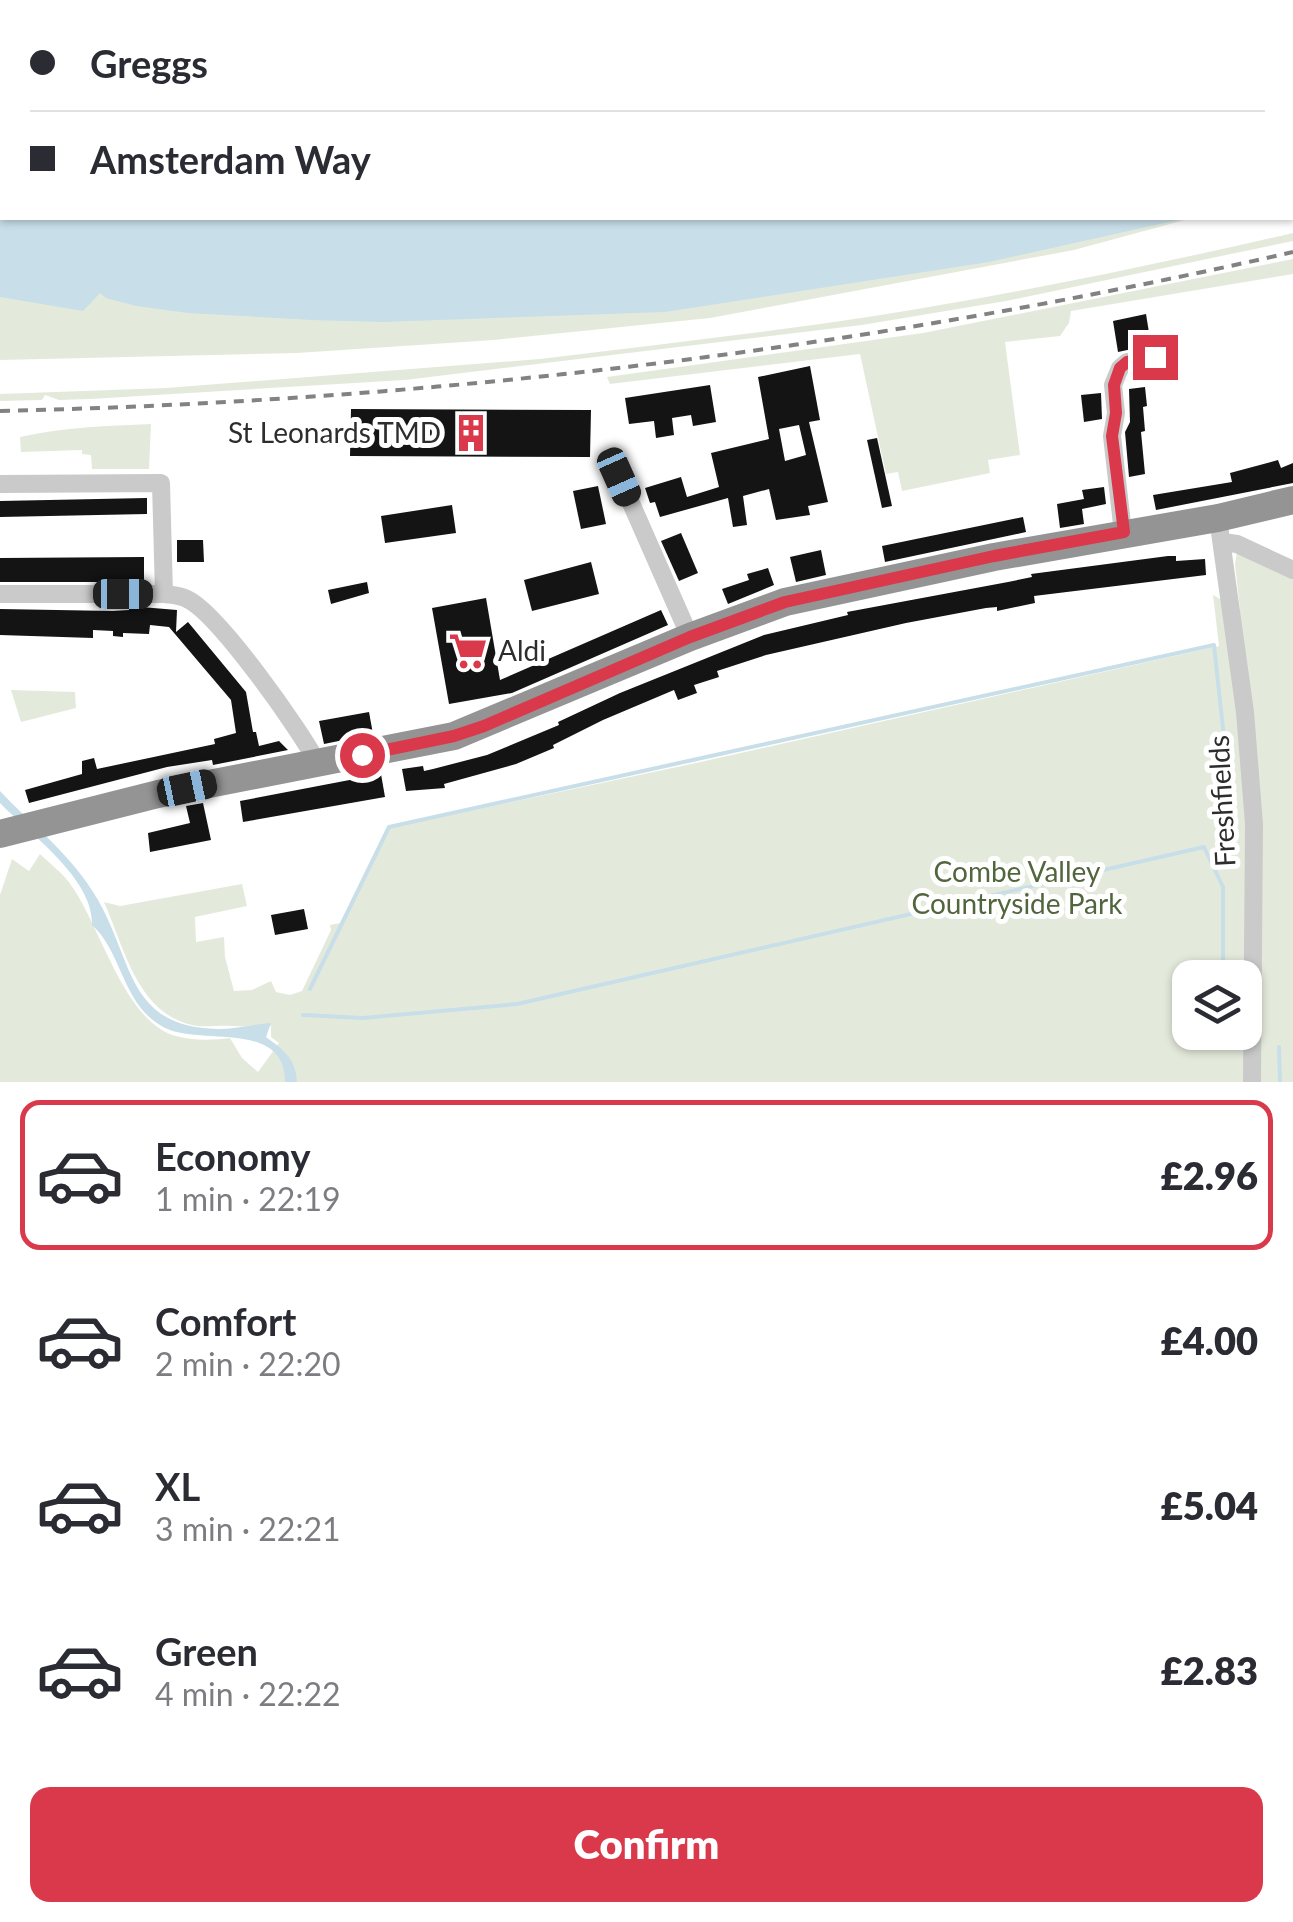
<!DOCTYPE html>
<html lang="en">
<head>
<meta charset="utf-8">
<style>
  :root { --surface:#fff; --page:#f7f7f7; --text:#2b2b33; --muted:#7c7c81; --line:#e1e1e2; --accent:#da394c }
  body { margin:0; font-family:Lato,sans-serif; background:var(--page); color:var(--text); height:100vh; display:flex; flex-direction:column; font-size:38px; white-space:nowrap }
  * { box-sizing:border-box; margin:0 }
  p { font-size:32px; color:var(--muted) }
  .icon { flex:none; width:55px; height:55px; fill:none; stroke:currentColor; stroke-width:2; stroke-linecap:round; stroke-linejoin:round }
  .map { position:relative; height:1082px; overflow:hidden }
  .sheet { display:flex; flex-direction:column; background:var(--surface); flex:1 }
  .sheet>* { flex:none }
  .banner { position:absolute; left:0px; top:0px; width:1295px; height:220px; box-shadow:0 2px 8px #0004; display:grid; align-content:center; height:220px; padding:0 30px; background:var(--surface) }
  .tools { position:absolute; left:1172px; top:960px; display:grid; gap:20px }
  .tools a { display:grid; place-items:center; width:90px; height:90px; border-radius:20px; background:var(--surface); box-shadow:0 2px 8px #0004; font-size:50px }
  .end { position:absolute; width:45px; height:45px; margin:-22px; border:12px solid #da394c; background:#fff; box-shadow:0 0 0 5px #fff }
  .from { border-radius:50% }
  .car { position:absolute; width:30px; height:60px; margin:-30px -15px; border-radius:12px; box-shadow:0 0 8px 2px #0007; background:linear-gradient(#222 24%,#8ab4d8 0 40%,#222 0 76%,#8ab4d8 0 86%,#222 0) }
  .banner b { display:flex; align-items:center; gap:35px; height:95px; font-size:38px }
  .banner b+b { border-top:2px solid var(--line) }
  .banner i { width:25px; height:25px; background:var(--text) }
  ul { padding:18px 0 0; list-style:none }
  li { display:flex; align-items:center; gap:30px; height:150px; margin:0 20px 15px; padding:0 10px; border:5px solid transparent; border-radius:20px }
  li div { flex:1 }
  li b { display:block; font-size:38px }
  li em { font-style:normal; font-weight:800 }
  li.current { border-color:var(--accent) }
  li>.icon { width:90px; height:90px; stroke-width:1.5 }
  .cta { display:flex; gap:20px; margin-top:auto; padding:20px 30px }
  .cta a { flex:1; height:115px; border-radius:20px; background:var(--accent); color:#fff; font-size:40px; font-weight:800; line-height:115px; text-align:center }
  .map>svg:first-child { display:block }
  .green { fill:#e4eadb; fill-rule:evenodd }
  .water { fill:#c8dee9 }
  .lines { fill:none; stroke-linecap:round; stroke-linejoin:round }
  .stream { stroke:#c8dee9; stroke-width:4 }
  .building { fill:#141414; fill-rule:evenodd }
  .minor { stroke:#cacaca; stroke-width:18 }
  .highway { stroke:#949494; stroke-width:28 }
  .rail { stroke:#828282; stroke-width:4; stroke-dasharray:10 8; stroke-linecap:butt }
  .route { stroke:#da394c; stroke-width:12 }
  .labels { text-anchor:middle; stroke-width:10; stroke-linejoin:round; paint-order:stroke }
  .poi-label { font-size:28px; fill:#2d2d2d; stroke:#fff; text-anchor:end }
  .street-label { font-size:28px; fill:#2d2d2d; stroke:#fff }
  .park-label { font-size:28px; fill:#52663d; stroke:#fff }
</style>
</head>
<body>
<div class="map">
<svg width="1293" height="1082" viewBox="0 0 1293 1082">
  <rect width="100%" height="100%" fill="#fff"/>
  <g class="green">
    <polygon points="0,0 1293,0 2,2 2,218 1192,218 1074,250 710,318 494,340 297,353 0,360"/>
    <path d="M1293,233V241L1006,301L862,325L405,380L90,399L59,400L45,395L42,400L0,401V394L166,388L540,359C651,345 763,333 874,316C1014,294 1154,265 1293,233Z"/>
    <polygon points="1293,259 1293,274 1071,311 1069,323 1060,336 1005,342 1020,455 988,460 990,473 902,491 898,472 886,474 860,354 610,384 607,377 923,333"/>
    <path d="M151,424L149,469H92L91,455L82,454V450L21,452L20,437C64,427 107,426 151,424Z"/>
    <path d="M1237,552L1293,575V1082H0V895L12,859L29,871L40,854C49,863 60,871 68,881C100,922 123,1022 176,1036C194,1041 212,1040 230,1038L242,1058L258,1072L279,1043L271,1037V1026C256,1029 246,1026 232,1026C219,1025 204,1028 192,1025C137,1013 124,947 104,902L120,906L242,884L247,906L195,917L196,942L224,937L225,957L234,991L252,990L271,981L276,992L290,995L302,991L331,930L330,925L341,923L388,828L696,763L1219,646L1213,595L1240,610L1235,564ZM1190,978H1245V1032H1190Z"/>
    <polygon points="11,690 75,692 76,708 21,722"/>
  </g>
  <g class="water">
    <polygon points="0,0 1293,0 1293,193 1292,2 2,2 2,218 1187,218 989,262 665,312 382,322 311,320 188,313 136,306 106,298 100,293 83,311 0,297"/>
    <path d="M0,791C34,827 73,856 98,900C134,963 127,1027 218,1029C236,1029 254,1024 271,1023L266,1037C284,1050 296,1059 297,1082H285C285,1022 208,1044 170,1030C122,1011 124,953 92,925C94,879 30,834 0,803Z"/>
  </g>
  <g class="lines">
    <g class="stream">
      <polyline points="310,989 389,827 1214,645 1231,803"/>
      <polyline points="303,1015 363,1018 517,1004 1204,847 1223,887 1223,978"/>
      <polyline points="1223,1032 1223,1040 1235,1047"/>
      <polyline points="1279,1047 1280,1082"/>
    </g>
  </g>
  <g class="building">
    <polygon points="1146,314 1151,345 1118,352 1113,321"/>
    <path d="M810,366L820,420L809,422L828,502L808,506L810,515L776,520L769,489L743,496L747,525L733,527L728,498L660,517L655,502L650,503L645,488L681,477L687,497L719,487L711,453L769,439L758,377ZM799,425L806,455L785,461L779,429Z"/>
    <polygon points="710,385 716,422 693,426 691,415 672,418 674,435 656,438 654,421 629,424 625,398"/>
    <polygon points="1145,387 1147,406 1143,407 1145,431 1141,432 1145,474 1129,477 1125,432 1130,422 1129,389"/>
    <polygon points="1101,393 1102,419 1084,422 1081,395"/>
    <polygon points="351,409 591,410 590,457 350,456"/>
    <polygon points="877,438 892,506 882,508 867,440"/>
    <polygon points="1278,460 1281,468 1293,463 1293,483 1156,510 1153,495 1232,482 1230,473"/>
    <polygon points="598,486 606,524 581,529 573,491"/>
    <polygon points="1104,487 1106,504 1082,509 1084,524 1060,528 1057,504 1084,499 1082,490"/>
    <polygon points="147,498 147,514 0,517 0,501"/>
    <polygon points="452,505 456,533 385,543 381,516"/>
    <polygon points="1023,517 1026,532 885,562 882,546"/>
    <polygon points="681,533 698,573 679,581 661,541"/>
    <polygon points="177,540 203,540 204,562 177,562"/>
    <polygon points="821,550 826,575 796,582 790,557"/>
    <polygon points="1168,556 1176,556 1176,561 1205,559 1206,575 1034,596 1035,603 1011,608 997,611 997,607 986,608 906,623 766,655 717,671 719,677 694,685 697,693 678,700 674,690 603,720 553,745 554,748 516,764 444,784 445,788 406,791 402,769 423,766 424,771 433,769 487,755 559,725 558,722 620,693 764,635 848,615 847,612 1008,582 1032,577 1031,574"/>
    <polygon points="144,557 144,582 0,582 0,558"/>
    <polygon points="591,562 599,594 532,611 524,580"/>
    <polygon points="768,568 774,585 728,604 722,589 749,580 747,574"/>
    <polygon points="367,582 369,593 331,604 328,590"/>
    <polygon points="486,598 500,680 661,610 668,625 512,693 449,704 432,608"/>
    <polygon points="129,606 177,610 176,632 188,622 246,692 253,732 256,732 259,746 279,741 288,750 213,765 212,760 167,767 29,803 25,790 82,774 82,761 94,758 97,769 215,744 214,739 236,733 231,700 169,627 150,625 149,634 123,633 123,637 113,636 113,631 93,630 93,638 0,635 0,609 113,611 129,610"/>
    <polygon points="369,712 373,734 324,744 319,721"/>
    <polygon points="381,774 385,797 243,822 240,801"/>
    <polygon points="203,803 211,840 150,852 148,833 190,823 186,806"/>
    <polygon points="304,909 308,929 275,935 271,915"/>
  </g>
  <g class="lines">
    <g class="minor">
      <polyline points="612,460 690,637"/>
      <polyline points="0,484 161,483 164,594"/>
      <polyline points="1218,518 1245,712 1254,824 1252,1082"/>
      <polyline points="1123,533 1112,436 1116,413 1113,385 1120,368 1127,362 1155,357"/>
      <polyline points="1223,542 1237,544 1293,570"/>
      <path d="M0,594H164C172,595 180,595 187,599C218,613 301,731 318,764"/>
    </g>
    <polyline class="highway" points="0,834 158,794 454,736 690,637 785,602 994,557 1218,518 1293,500"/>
    <path class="rail" d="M0,411C435,401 868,349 1293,252"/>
  </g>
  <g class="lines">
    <polyline class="route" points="362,755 454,736 484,726 690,637 785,602 994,556 1124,532 1112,436 1116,413 1114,385 1120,368 1127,362 1155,357"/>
  </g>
  <defs>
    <g id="building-bare" transform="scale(3)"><path d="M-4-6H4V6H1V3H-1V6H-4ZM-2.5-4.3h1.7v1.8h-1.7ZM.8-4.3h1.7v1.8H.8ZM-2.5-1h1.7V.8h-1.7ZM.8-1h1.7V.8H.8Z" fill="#da394c" stroke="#fff" stroke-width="2.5" paint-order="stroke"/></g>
    <g id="supermarket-bare" transform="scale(3)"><path d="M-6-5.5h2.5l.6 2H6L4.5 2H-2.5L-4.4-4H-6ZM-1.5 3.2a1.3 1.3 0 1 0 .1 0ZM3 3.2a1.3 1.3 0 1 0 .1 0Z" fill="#da394c" stroke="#fff" stroke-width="2.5" paint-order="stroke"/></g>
  </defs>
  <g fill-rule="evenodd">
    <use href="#building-bare" x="471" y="433"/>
    <use href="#supermarket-bare" x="468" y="651"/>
  </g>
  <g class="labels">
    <g class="poi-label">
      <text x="441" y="443">St Leonards TMD</text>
      <text x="498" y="661" text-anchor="start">Aldi</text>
    </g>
    <g class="street-label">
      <text transform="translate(1222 801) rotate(-93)" y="10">Freshfields</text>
    </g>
    <g class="park-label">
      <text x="1017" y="882">Combe Valley<tspan x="1017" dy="32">Countryside Park</tspan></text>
    </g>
  </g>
</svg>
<div class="tools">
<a><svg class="icon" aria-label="layers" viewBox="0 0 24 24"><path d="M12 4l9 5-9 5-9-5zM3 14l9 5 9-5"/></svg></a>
</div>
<i class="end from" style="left:362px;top:755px"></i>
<i class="end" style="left:1155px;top:357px"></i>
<i class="car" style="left:619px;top:477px;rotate:156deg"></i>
<i class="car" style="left:123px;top:594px;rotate:90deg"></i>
<i class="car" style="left:187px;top:788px;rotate:78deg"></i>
<div class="banner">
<b><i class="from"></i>Greggs</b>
<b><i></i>Amsterdam Way</b>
</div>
</div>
<section class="sheet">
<ul>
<li class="current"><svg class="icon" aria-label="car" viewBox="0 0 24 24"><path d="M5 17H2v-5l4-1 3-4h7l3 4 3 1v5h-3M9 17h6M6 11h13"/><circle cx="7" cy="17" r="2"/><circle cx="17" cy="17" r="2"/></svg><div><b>Economy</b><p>1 min · 22:19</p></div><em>£2.96</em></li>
<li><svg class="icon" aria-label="car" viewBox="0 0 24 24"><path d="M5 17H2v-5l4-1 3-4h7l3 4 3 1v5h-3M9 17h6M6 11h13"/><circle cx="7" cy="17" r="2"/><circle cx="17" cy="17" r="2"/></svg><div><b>Comfort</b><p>2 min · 22:20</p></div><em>£4.00</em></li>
<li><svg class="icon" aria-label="car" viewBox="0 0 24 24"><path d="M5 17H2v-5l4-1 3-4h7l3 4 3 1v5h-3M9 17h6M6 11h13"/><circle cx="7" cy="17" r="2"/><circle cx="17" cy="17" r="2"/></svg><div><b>XL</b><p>3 min · 22:21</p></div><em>£5.04</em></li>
<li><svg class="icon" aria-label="car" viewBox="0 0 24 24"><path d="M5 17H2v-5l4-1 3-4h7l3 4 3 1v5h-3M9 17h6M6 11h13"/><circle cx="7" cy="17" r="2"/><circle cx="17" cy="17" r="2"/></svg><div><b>Green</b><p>4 min · 22:22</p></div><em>£2.83</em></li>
</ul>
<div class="cta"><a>Confirm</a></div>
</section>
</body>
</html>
